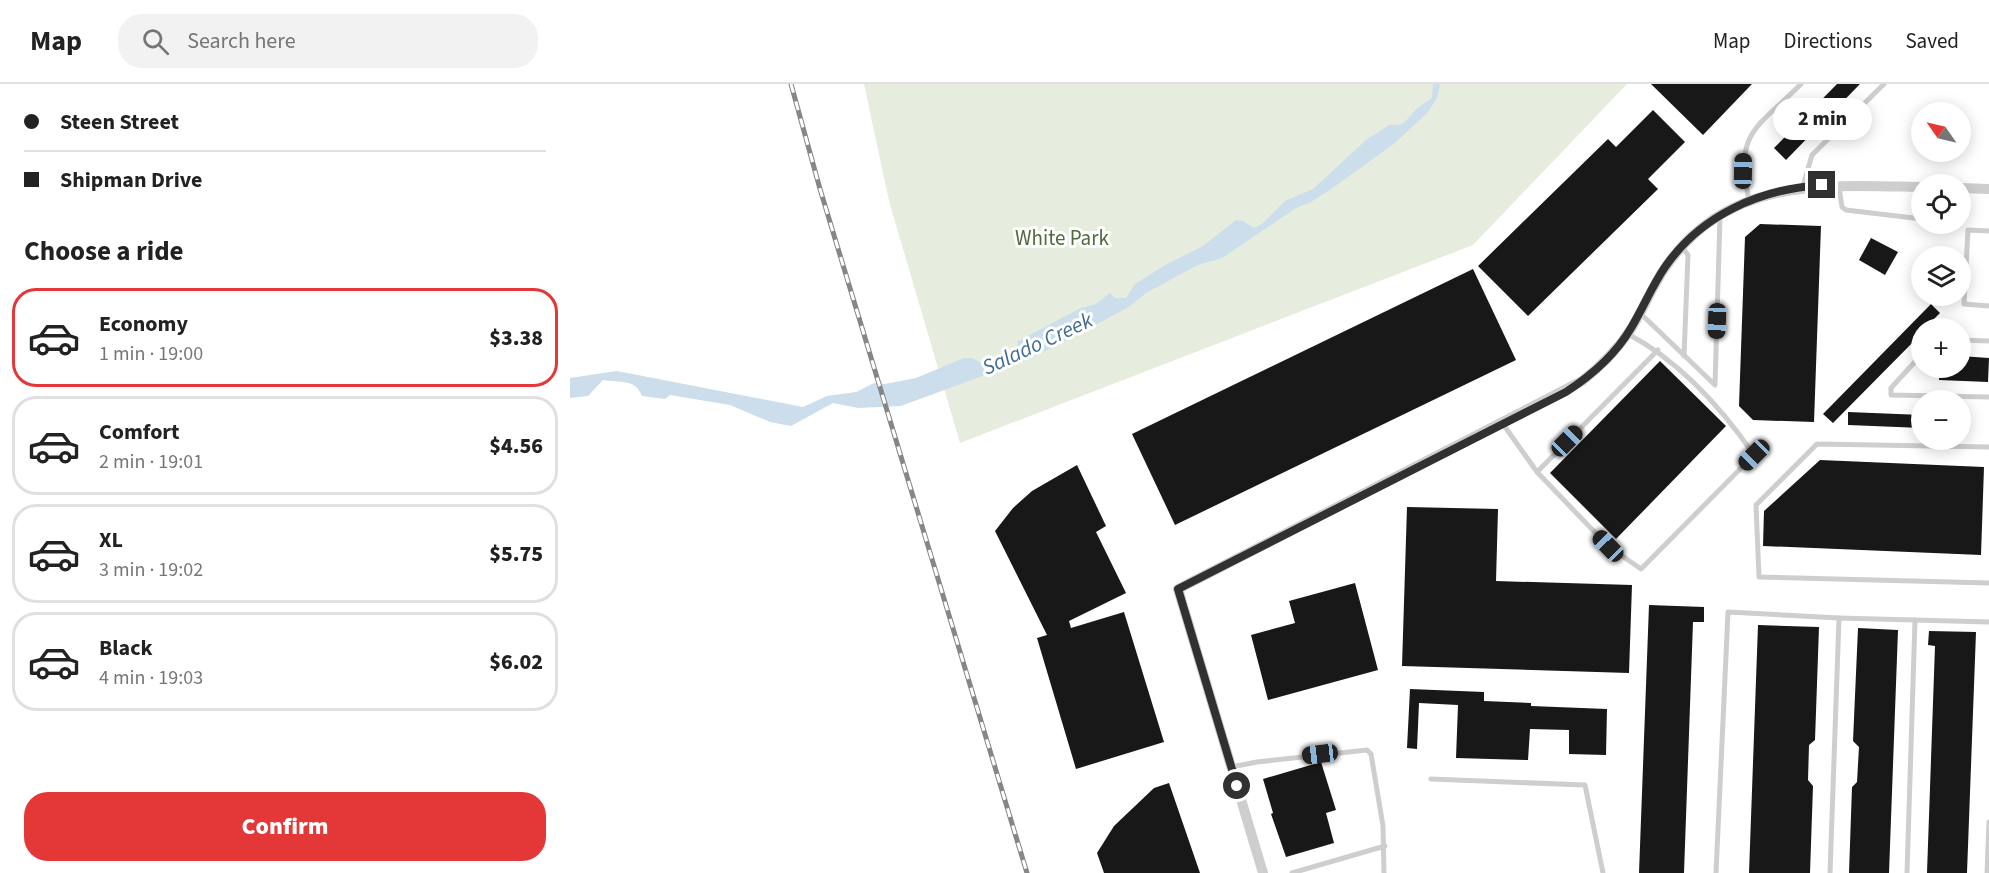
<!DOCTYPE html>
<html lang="en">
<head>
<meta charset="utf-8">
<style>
  :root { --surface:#fff; --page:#f2f2f2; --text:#222; --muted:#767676; --line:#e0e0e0; --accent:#e33738 }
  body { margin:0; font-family:"Source Sans 3",sans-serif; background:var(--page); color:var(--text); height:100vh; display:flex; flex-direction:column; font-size:22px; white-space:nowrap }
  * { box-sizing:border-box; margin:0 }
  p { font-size:20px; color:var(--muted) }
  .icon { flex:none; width:33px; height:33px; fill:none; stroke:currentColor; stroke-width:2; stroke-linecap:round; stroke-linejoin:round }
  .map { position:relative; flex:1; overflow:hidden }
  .details { display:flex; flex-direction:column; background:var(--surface); width:570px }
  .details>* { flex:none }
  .top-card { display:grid; align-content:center; height:132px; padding:0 24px; background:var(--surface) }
  .needle { width:39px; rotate:304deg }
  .fabs { position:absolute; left:1341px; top:18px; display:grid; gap:12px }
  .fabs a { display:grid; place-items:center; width:60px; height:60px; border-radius:50%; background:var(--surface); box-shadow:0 3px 15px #0003; font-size:30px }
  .end { position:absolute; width:27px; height:27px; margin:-14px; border:8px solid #313131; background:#fff; box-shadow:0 0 0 3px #fff }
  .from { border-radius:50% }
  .bubble { position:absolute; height:42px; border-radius:21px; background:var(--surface); box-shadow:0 3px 15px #0003; font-size:20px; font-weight:800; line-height:42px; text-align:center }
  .car { position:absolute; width:18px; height:36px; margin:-18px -9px; border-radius:8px; box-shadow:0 0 4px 2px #0007; background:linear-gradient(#222 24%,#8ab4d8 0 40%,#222 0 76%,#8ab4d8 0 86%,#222 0) }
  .top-card b { display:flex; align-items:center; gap:21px; height:57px; font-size:22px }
  .top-card b+b { border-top:2px solid var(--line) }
  .top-card i { width:15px; height:15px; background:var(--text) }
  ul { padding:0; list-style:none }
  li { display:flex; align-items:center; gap:18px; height:99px; margin:0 12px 9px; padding:0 12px; border:3px solid var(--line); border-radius:24px }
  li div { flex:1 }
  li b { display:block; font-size:22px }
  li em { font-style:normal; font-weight:800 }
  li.current { border-color:var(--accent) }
  li>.icon { width:54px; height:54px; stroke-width:1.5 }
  h2 { padding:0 24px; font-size:27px; line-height:72px }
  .cta { display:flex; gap:12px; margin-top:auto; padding:12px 24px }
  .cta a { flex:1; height:69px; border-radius:24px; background:var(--accent); color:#fff; font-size:24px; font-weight:800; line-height:69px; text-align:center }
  header { display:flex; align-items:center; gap:36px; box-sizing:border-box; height:84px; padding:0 30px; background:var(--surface); border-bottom:2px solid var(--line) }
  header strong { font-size:28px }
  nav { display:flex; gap:33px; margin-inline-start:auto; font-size:21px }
  .search { width:420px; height:54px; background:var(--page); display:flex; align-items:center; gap:15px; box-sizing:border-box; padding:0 21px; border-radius:24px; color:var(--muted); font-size:22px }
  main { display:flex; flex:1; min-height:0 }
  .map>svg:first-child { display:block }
  .green { fill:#e6eddf }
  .water { fill:#ccddec }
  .building { fill:#181818 }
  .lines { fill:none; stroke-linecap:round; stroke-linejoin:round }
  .lane { stroke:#cecece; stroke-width:5 }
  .street { stroke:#cecece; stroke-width:10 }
  .rail-casing { stroke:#868686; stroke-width:5 }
  .rail { stroke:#fff; stroke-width:3; stroke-dasharray:9; stroke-linecap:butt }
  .route { stroke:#313131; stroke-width:8 }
  .labels { text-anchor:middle; stroke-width:6; stroke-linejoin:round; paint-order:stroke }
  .park-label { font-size:21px; fill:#506c3e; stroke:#fff }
  .water-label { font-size:22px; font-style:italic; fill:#3f6c92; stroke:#fff }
</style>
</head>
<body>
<header>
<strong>Map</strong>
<div class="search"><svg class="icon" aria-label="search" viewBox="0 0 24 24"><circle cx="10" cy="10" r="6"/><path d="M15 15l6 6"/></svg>Search here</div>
<nav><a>Map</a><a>Directions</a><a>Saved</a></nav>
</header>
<main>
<section class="details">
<div class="top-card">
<b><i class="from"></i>Steen Street</b>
<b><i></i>Shipman Drive</b>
</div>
<h2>Choose a ride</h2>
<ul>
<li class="current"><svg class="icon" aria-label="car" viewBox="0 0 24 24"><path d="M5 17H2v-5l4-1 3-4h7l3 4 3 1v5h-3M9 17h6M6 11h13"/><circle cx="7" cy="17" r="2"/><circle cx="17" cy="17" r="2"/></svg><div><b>Economy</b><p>1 min · 19:00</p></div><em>$3.38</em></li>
<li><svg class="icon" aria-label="car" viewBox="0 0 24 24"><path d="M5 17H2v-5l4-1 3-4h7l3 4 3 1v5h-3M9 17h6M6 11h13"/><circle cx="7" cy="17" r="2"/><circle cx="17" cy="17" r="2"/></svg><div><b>Comfort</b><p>2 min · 19:01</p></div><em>$4.56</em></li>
<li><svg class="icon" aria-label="car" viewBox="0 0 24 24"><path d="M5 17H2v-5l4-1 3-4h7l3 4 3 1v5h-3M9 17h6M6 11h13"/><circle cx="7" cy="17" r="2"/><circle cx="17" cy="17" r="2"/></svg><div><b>XL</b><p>3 min · 19:02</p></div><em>$5.75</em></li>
<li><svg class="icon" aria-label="car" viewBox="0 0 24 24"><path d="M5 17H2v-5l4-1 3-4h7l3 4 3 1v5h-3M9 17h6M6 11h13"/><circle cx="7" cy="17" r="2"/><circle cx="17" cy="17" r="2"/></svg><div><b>Black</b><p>4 min · 19:03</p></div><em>$6.02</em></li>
</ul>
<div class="cta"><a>Confirm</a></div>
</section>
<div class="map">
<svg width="1419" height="789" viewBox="0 0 1419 789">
  <rect width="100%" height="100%" fill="#fff"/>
  <polygon class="green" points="294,0 1057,0 903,161 390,359 319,117"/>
  <path class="water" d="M863,0H870L867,14L858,28L825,59L764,103L741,118L726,124L652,174L628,181L576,209L560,222L511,249L461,274L331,322L288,324L263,319L221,342L200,338L160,321L100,311L95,315L72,312C65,294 50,299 33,296L18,312L0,314V294L47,287L233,323L257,312L286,308L304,299L315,300L346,294L394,274H402L415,281L446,266L448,257L511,224L526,220L540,209L545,214H556L565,200L597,180L633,162L666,136L673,137L684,144L692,140L715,117L743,105L796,56L819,41H829L835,38L846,25L862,14Z"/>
  <g class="building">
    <polygon points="1081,0 1182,0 1133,51"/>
    <polygon points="1267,0 1290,0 1216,76 1204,64"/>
    <polygon points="1083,26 1115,58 1078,95 1088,105 958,232 908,182 1038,55 1046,63"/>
    <polygon points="1190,140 1251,142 1244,338 1183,336 1169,322 1175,153"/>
    <polygon points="1301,154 1328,168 1315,191 1289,176"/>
    <polygon points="903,185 946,276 605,441 562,350"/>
    <polygon points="1361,220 1370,229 1355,244 1352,244 1352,249 1263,339 1253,330"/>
    <polygon points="1390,272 1419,274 1418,298 1369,296 1370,284 1390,284"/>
    <polygon points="1090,277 1156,342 1046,455 980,389"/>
    <polygon points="1278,328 1352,331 1352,344 1278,341"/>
    <polygon points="1250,376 1414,383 1411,471 1193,462 1194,427"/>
    <polygon points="507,381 536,442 526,448 556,509 499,537 501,544 554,528 594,658 506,685 467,554 477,551 425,447 443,424 462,407"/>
    <polygon points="837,423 928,425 926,497 1062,501 1059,589 832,582"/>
    <polygon points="785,499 808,586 698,616 681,551 725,539 719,517"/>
    <polygon points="1079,521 1134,523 1134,538 1123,538 1114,789 1069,789"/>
    <polygon points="1188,541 1249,543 1245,656 1239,661 1238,696 1243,702 1240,789 1179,789"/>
    <polygon points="1288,544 1328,546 1319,789 1279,789 1282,703 1287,698 1289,663 1283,657"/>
    <polygon points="1359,547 1406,548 1397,789 1357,789 1365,562 1358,561"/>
    <polygon points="840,605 914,608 914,617 961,619 961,622 1037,625 1036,671 999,670 999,646 960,645 958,676 886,674 888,621 849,619 847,665 837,664"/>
    <polygon points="751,678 766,726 756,729 764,759 716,773 701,730 703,729 693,695"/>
    <polygon points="599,699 630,789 534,789 527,769 544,742 584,704"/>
  </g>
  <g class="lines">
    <g class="lane">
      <polyline points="1233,102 1242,71 1314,0"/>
      <polyline points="1269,103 1272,123 1276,126 1352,135"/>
      <path d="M1179,116C1164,48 1186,45 1231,0"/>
      <polyline points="1419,147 1398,146 1394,220 1419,222"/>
      <polyline points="1112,163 1118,171 1114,272"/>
      <polyline points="1070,229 1145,301 1150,133"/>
      <polyline points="1390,256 1419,257"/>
      <polyline points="1352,270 1321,304 1321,311 1419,313"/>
      <path d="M933,340L967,388L1038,462L1071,485L1184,371C1151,323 1109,277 1058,250"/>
      <polyline points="1419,363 1247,360 1186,421 1189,493 1419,499"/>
      <polyline points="967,388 1088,266"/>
      <polyline points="661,683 687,678 797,666 801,670 813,742 814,789"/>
      <polyline points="861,695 1015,701 1033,789"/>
      <polyline points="722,789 815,762"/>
      <polyline points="1146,789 1158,528 1269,534"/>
      <polyline points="1260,789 1269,534 1419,538"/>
      <polyline points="1337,789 1345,536"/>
      <polyline points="1417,789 1419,738"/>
    </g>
    <g class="street">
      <polyline points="1390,104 1419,105"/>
      <path d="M693,789L608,505L1012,297C1030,283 1046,267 1059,248C1073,227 1081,204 1095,184C1157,92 1255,101 1352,103"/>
    </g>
    <g class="rail-casing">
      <polyline id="rail" points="221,0 250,105 457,789"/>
    </g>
    <use href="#rail" class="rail"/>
  </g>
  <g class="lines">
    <path class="route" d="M667,702L608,505L996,308C1022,291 1046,270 1061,244C1073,224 1082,202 1095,183C1131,131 1190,105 1252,101"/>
  </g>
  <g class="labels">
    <g class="park-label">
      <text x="492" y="161">White Park</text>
    </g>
    <g class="water-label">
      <text transform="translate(467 259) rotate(-25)" y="8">Salado Creek</text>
    </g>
  </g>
</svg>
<div class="fabs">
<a><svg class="needle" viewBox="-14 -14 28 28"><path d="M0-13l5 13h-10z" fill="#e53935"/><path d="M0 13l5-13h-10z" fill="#767676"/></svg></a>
<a><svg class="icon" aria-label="locate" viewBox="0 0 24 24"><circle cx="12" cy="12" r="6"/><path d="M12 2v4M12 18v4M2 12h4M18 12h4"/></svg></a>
<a><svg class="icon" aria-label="layers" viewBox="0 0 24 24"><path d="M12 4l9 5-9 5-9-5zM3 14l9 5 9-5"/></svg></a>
<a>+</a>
<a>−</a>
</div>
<i class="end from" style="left:667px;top:702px"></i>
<i class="end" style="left:1252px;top:101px"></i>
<div class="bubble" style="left:1203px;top:14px;width:99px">2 min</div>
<i class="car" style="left:1173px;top:87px;rotate:1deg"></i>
<i class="car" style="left:1147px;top:237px;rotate:182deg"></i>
<i class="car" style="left:997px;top:357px;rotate:45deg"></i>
<i class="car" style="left:1184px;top:371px;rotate:225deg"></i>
<i class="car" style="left:1038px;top:462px;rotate:316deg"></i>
<i class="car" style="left:750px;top:670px;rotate:263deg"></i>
</div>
</main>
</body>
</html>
